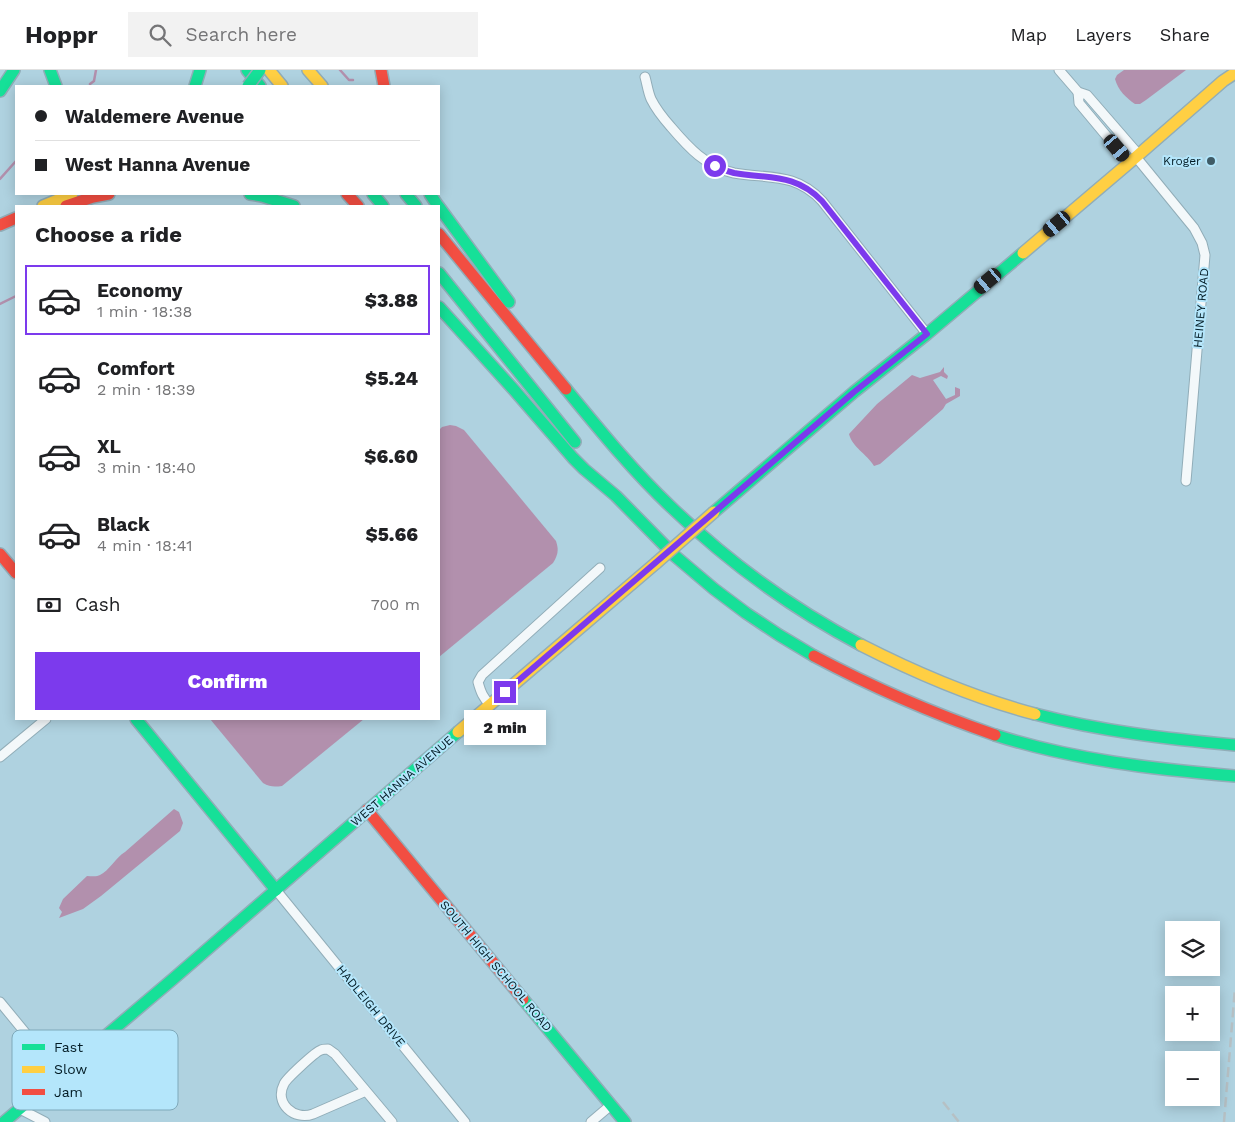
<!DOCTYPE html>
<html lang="en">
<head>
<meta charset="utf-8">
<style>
  :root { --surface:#fff; --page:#f2f2f2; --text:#202124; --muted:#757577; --line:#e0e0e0; --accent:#7c3aed }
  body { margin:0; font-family:"Work Sans",sans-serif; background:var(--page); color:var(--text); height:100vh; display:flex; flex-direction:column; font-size:19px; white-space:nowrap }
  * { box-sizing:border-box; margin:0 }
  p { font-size:16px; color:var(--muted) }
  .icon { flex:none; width:28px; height:28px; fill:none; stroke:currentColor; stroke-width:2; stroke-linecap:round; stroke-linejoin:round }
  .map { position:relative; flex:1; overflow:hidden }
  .side { position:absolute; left:15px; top:135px; width:425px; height:515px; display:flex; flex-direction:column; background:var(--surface); border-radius:0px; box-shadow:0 2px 12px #0003 }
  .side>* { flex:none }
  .hud { position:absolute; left:15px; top:15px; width:425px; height:110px; border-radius:0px; box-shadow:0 2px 12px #0003; display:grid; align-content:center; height:110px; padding:0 20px; background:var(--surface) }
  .tools { position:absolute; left:1165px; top:851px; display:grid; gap:10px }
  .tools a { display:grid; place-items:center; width:55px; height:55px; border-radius:0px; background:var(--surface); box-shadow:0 2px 12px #0003; font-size:25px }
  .end { position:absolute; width:22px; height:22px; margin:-11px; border:6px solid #7c3aed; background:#fff; box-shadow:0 0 0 2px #fff }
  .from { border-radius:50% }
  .bubble { position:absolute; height:35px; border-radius:0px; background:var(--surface); box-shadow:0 2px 12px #0003; font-size:16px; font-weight:800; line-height:35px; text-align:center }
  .car { position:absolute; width:15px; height:30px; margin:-15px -8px; border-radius:6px; box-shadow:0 0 4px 1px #0007; background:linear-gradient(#222 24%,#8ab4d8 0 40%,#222 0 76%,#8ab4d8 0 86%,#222 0) }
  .hud b { display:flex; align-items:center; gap:18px; height:48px; font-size:19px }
  .hud b+b { border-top:1px solid var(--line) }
  .hud i { width:12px; height:12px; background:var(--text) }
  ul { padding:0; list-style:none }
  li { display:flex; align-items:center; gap:15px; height:70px; margin:0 10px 8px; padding:0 10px; border:2px solid transparent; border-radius:0px }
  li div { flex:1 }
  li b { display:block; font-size:19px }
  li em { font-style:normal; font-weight:800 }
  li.current { border-color:var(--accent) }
  li>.icon { width:45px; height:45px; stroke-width:1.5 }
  h2 { padding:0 20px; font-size:22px; line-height:60px }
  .pay { display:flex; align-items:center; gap:12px; height:55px; padding:0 20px; font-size:19px }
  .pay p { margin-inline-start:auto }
  .primary-button { display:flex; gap:10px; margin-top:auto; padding:10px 20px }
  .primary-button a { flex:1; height:58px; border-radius:0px; background:var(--accent); color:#fff; font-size:20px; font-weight:800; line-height:58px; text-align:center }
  header { display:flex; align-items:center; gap:30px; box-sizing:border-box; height:70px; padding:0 25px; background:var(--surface); border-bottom:1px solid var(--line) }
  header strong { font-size:24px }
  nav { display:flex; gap:28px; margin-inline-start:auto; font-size:18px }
  .search { width:350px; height:45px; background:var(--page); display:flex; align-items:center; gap:12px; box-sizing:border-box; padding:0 18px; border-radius:0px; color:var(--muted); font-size:19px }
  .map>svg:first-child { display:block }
  .water { fill:#b290ad }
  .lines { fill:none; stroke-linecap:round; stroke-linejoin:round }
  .stream { stroke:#b290ad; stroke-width:2.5 }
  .street-casing { stroke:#91adb8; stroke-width:11 }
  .fast-casing { stroke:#91adb8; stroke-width:14 }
  .slow-casing { stroke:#91adb8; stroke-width:14 }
  .jam-casing { stroke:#91adb8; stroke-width:14 }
  .street { stroke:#f3f8fa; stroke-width:9 }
  .fast { stroke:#16e098; stroke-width:11 }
  .slow { stroke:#ffcf43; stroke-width:11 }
  .jam { stroke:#f24e42; stroke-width:11 }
  .rail { stroke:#b6c0c4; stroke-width:2.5; stroke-dasharray:10 5; stroke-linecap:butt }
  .fast-bridge-casing { stroke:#91adb8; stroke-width:14; stroke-linecap:butt }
  .slow-bridge-casing { stroke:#91adb8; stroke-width:14; stroke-linecap:butt }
  .fast-bridge { stroke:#16e098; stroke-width:11 }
  .slow-bridge { stroke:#ffcf43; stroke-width:11 }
  .route { stroke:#7c3aed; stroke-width:6 }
  .poi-dot { fill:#3f5b66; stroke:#b4e6fb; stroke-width:2 }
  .labels { text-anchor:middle; stroke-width:4; stroke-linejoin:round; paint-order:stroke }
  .poi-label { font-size:12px; fill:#021b24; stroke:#b4e6fb; text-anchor:end }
  .street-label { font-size:12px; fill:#021b24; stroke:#b4e6fb }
  .key { fill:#b4e6fb; stroke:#7fa9ba; stroke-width:1 }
  .key-label { font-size:14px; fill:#021b24 }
</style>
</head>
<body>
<header>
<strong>Hoppr</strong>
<div class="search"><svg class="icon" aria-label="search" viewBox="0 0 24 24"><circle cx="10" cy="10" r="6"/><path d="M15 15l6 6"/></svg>Search here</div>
<nav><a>Map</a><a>Layers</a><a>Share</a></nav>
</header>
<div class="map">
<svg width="1235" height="1052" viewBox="0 0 1235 1052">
  <rect width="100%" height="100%" fill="#afd2e0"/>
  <g class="water">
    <path d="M1124,0H1186L1146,30L1140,34H1135C1126,28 1118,20 1115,9L1117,5Z"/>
    <path d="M944,297V302L948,306L947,309L941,306L933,310L946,329L955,325V317L960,319V326L946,334L943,339L880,394L874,396C867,384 852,377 849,364L877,334L912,305L920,308L940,302Z"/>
    <path d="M450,355L456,356L464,360L556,471C559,480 558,485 553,493L439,587V360L442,357Z"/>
    <path d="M210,649H364L282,716C274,717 270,717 263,713Z"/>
    <path d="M174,739L179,742L183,753L180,761L101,826L83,839L59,848L62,842L59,838L63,829L87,806C91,806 97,807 100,805C109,801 116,787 125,782Z"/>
  </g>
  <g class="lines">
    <g class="stream">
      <polyline points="340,0 349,10 353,10"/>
      <polyline points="90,14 94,11 96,0"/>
      <polyline points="0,109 16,91"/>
      <polyline points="0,234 16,226"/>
    </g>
    <g class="street-casing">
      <g id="street">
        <polyline points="1059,0 1078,22 1087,25 1139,85"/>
        <path d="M645,7C647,14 648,22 651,29C656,39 663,48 671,57C688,77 706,97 734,103C768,109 795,102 822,131L927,264"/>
        <polyline points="1078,22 1079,33 1129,93"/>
        <polyline points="1136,87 1194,158 1202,173 1205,185 1186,411"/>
        <path d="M490,635C483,627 481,623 478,612L482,605L600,498"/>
        <polyline points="0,687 46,649"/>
        <polyline points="276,820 465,1052"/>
        <polyline points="0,932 60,1005"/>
        <path d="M366,1021L313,1044C294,1051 274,1033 284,1014C286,1009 315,982 321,980C323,979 326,979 328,979L335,984L392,1052"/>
        <polyline points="20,1039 45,1052"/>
        <polyline points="591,1052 611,1035"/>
      </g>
    </g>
    <g class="fast-casing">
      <g id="fast">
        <polyline points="50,0 56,16"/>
        <polyline points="247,0 260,16"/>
        <polyline points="195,16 200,0"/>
        <polyline points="0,21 14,0"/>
        <polyline points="250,124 262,126 294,136"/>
        <polyline points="373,124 383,136"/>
        <polyline points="406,124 416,136"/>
        <polyline points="430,124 438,136"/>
        <polyline points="439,137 509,232"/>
        <polyline points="439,203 575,372"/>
        <polyline points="439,237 515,321 573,388 584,399 616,426 675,486 714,519 746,543 779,565 814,586"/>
        <path d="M566,319C599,359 632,400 670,436C727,491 791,538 861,575"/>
        <polyline points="714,442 854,322 927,264 1023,183"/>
        <path d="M1035,644C1100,661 1168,669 1235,675"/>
        <polyline points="136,649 276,820"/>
        <path d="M995,665C1073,690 1154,699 1235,706"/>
        <polyline points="523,929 625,1052"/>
        <polyline points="4,1052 173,909 458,662"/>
      </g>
    </g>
    <g class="slow-casing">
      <g id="slow">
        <polyline points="269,0 282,16"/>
        <polyline points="308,0 322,16"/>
        <polyline points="43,136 72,124"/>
        <polyline points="1023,183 1136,87 1223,11 1235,3"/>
        <path d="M861,575C916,603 974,628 1035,644"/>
        <polyline points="458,662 656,493"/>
      </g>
    </g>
    <g class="jam-casing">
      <g id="jam">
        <polyline points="381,0 384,16"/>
        <polyline points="347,124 358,136"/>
        <polyline points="66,136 93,127 109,124"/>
        <polyline points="0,155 16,148"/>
        <polyline points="439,164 566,319"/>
        <polyline points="0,484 16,503"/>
        <path d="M814,586C872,617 932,643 995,665"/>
        <polyline points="367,740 523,929"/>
      </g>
    </g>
    <use href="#street" class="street"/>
    <use href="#fast" class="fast"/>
    <use href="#slow" class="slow"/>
    <use href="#jam" class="jam"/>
    <g class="rail">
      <polyline points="943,1032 959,1052"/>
      <polyline points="1224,1052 1235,918"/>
    </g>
    <g class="fast-bridge-casing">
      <polyline id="fast-bridge" points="248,16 260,0"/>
    </g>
    <g class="slow-bridge-casing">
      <polyline id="slow-bridge" points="656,493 714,442"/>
    </g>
    <use href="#fast-bridge" class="fast-bridge"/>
    <use href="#slow-bridge" class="slow-bridge"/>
  </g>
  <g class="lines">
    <path class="route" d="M505,622L854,322L927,264L822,131C795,103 768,109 734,103C727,101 721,99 715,96"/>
  </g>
  <circle class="poi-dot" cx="1211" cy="91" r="5"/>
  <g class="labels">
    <g class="poi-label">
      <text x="1201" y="95">Kroger</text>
    </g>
    <g class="street-label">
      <text transform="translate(1201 238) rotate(-85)" y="4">HEINEY ROAD</text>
      <text transform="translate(402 711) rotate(-41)" y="4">WEST HANNA AVENUE</text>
      <text transform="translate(496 896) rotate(50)" y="4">SOUTH HIGH SCHOOL ROAD</text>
      <text transform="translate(371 936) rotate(51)" y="4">HADLEIGH DRIVE</text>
    </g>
  </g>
  <rect x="12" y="960" width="166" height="80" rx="8" class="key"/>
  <rect x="22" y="974" width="23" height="6" fill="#16e098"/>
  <rect x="22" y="996" width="23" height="7" fill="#ffcf43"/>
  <rect x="22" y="1019" width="23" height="6" fill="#f24e42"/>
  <g class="key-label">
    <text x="54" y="982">Fast</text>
    <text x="54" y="1004">Slow</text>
    <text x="54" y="1027">Jam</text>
  </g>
</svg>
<div class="tools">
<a><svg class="icon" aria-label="layers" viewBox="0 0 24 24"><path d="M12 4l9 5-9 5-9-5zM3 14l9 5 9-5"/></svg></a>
<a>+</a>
<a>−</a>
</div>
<i class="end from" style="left:715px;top:96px"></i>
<i class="end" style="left:505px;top:622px"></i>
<div class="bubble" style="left:464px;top:640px;width:82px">2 min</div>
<i class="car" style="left:1117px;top:78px;rotate:140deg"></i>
<i class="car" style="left:1057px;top:154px;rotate:230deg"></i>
<i class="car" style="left:988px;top:211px;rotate:230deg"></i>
<div class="hud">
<b><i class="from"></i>Waldemere Avenue</b>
<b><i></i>West Hanna Avenue</b>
</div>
<section class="side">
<h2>Choose a ride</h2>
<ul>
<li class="current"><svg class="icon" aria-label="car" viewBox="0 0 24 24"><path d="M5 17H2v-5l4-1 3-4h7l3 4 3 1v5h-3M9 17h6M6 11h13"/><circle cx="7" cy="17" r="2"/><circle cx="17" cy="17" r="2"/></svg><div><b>Economy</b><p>1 min · 18:38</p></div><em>$3.88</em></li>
<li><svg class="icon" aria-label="car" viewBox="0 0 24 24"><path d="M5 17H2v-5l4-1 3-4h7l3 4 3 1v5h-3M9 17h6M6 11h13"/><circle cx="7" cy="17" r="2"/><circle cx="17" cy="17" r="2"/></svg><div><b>Comfort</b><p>2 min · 18:39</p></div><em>$5.24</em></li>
<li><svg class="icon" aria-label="car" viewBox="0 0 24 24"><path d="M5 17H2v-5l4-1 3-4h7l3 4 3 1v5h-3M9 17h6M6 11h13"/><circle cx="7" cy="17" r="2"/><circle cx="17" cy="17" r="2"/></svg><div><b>XL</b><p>3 min · 18:40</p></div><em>$6.60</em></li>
<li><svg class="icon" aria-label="car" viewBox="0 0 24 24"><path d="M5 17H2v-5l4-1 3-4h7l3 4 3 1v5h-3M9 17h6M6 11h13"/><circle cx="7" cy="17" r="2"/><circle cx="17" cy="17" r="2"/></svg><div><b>Black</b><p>4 min · 18:41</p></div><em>$5.66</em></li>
</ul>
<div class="pay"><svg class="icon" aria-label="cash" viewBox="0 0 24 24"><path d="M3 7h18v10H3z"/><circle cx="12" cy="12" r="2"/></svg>Cash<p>700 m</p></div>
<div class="primary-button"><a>Confirm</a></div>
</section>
</div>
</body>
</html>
